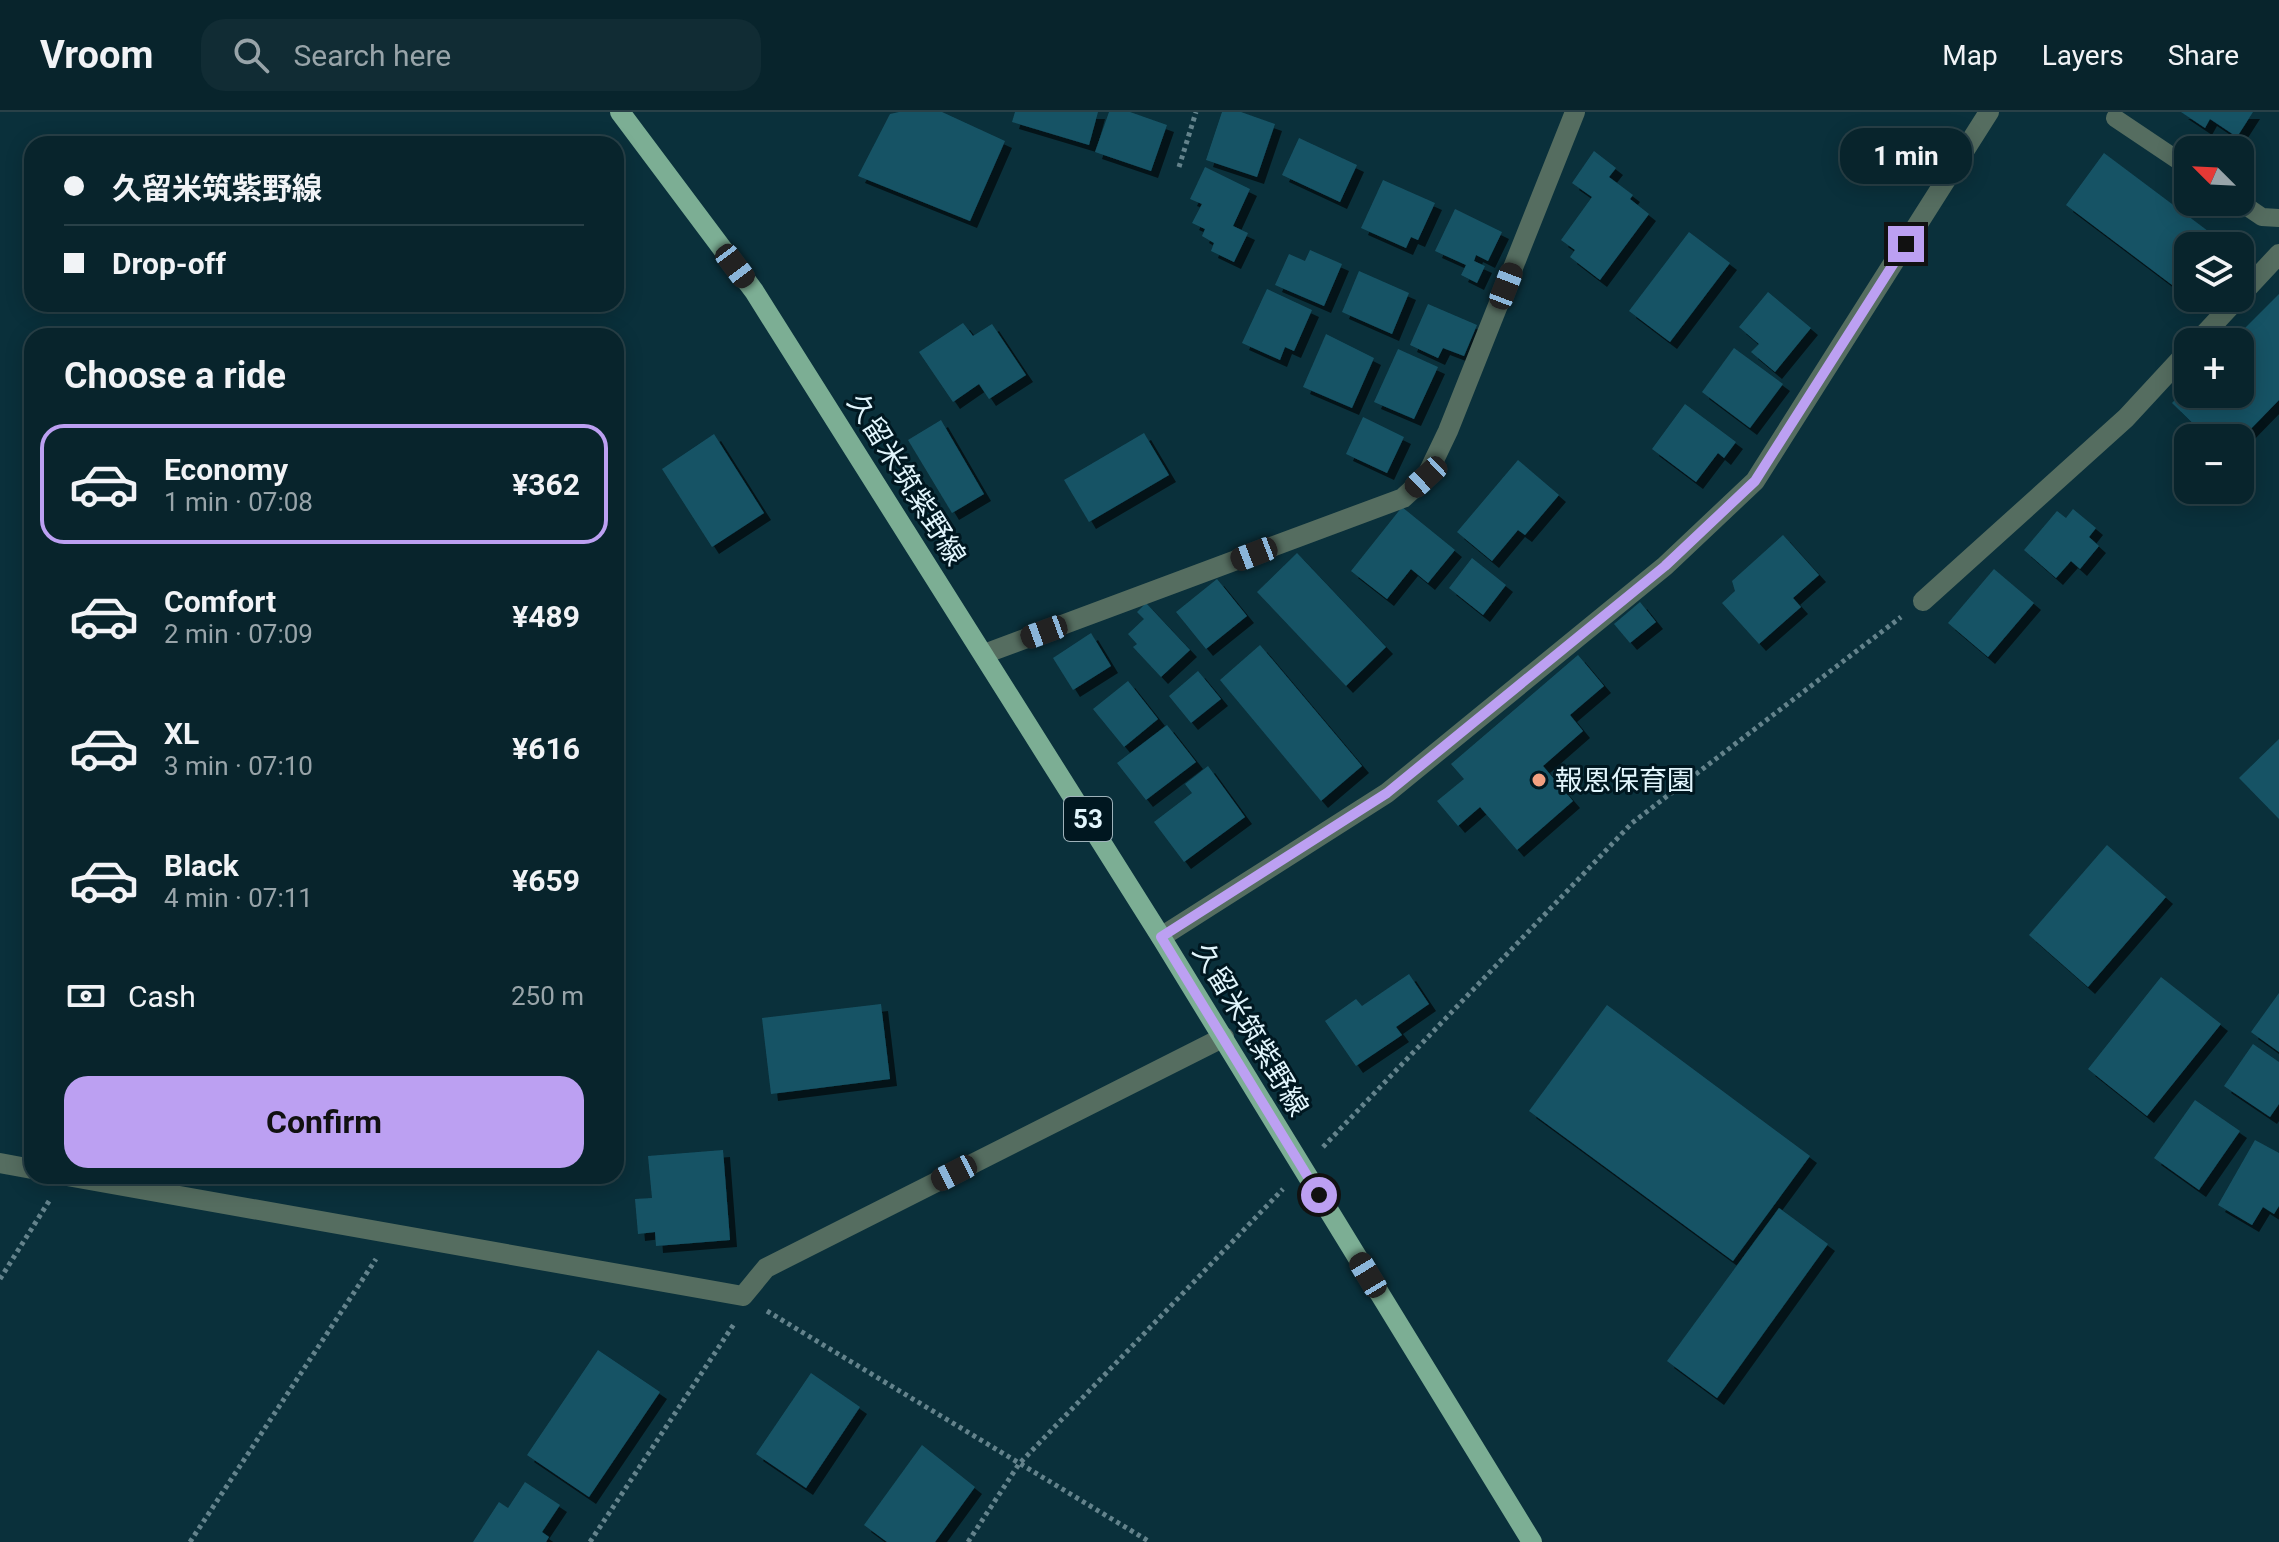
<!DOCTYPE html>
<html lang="en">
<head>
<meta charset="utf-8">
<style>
  :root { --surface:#08242c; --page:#112c34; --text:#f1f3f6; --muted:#98a4a9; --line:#294148; --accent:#bca0f2 }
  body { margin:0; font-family:Roboto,"Noto Sans JP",sans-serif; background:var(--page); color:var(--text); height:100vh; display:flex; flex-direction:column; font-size:30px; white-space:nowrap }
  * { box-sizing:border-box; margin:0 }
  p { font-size:26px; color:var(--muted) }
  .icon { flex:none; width:44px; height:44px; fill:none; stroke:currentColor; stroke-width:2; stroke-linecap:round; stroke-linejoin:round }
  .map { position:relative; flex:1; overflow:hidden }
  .drawer { position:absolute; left:24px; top:216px; width:600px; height:856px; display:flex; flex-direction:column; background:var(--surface); border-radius:24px; box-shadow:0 4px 20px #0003,0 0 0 2px var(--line) }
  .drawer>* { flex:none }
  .top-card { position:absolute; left:24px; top:24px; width:600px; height:176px; border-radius:24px; box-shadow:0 4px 20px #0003,0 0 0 2px var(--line); display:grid; align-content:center; height:176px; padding:0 40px; background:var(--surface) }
  .needle { width:52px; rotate:294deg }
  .tools { position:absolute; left:2174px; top:24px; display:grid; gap:16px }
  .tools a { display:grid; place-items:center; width:80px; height:80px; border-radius:16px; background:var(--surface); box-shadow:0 4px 20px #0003,0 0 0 2px var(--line); font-size:40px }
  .end { position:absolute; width:36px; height:36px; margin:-18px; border:10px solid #bca0f2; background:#111; box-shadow:0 0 0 4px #111 }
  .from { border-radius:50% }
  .bubble { position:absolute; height:56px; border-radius:24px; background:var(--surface); box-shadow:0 4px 20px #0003,0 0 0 2px var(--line); font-size:26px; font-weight:700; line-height:56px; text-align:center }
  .car { position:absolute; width:24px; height:48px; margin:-24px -12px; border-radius:10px; box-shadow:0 0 6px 2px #0007; background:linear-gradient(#222 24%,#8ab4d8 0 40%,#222 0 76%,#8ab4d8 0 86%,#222 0) }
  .top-card b { display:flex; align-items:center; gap:28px; height:76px; font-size:30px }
  .top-card b+b { border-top:2px solid var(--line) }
  .top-card i { width:20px; height:20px; background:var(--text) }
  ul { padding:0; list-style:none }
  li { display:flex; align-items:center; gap:24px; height:120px; margin:0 16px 12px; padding:0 24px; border:4px solid transparent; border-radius:24px }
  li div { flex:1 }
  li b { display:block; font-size:30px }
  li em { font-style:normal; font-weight:700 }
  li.selected { border-color:var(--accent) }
  li>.icon { width:72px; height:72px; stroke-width:1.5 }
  h2 { padding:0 40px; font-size:36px; line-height:96px }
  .pay { display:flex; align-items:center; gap:20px; height:88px; padding:0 40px; font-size:30px }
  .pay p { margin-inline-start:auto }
  .button { display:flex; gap:16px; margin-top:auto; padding:16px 40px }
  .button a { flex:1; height:92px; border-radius:24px; background:var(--accent); color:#111; font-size:32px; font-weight:700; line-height:92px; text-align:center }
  header { display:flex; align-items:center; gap:48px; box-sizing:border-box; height:112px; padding:0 40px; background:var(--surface); border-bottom:2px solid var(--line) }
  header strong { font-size:38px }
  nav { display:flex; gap:44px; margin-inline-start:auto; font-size:28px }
  .search { width:560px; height:72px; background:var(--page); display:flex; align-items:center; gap:20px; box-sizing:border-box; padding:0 28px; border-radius:24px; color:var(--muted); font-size:30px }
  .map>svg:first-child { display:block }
  .building { fill:#175365; filter:url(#shadow) }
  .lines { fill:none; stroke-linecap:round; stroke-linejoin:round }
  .path { stroke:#64838c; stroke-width:5; stroke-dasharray:4 4; stroke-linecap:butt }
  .lane { stroke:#556d60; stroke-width:18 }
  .street { stroke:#556d60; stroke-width:20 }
  .primary { stroke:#7cae94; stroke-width:20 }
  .route { stroke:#bca0f2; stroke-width:10 }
  .poi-dot { fill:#f2a081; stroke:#001720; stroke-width:3 }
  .labels { text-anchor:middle; stroke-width:6; stroke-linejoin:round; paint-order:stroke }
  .shield { fill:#001720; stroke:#9eb2ba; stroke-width:2 }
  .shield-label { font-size:26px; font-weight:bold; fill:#e1f5fc }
  .street-label { font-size:28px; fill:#e1f5fc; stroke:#001720 }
  .poi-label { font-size:28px; fill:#e1f5fc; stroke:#001720; text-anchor:start }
</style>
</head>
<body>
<header>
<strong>Vroom</strong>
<div class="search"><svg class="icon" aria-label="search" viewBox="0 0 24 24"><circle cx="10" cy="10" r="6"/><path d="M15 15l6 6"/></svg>Search here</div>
<nav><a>Map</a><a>Layers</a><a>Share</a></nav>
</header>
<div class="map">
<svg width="2279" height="1430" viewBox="0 0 2279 1430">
  <defs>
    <filter id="shadow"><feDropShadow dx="7" dy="7" stdDeviation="0" flood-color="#0009"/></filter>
  </defs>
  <rect width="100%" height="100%" fill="#0a303b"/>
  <g class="building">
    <polygon points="899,0 942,0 1005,29 970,109 858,64 890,2"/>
    <polygon points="1015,0 1098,0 1089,33 1012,10"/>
    <polygon points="1109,0 1130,0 1167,13 1151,59 1095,40"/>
    <polygon points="1222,0 1241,0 1275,12 1257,65 1206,48"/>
    <polygon points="2181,0 2253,0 2237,25 2210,7 2205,16"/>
    <polygon points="1299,26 1357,53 1340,90 1282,63"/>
    <polygon points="1594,39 1616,56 1609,65 1633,83 1630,87 1649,102 1600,168 1570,145 1575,138 1561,128 1592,85 1572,71"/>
    <polygon points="2104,41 2228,134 2188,134 2188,185 2066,93"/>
    <polygon points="1205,55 1250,77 1233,114 1248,121 1234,150 1211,139 1214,131 1202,124 1205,117 1192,111 1202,92 1190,87"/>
    <polygon points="1383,68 1435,91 1418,128 1411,125 1406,136 1361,116"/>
    <polygon points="1455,97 1502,120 1488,149 1476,143 1474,149 1485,154 1477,171 1461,163 1466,153 1435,139"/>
    <polygon points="1689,120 1730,151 1670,230 1629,199"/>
    <polygon points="1310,138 1342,152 1324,194 1275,173 1289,142 1305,149"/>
    <polygon points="1359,159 1409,181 1392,222 1342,200"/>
    <polygon points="1267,177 1312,198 1294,239 1285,235 1280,248 1242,231"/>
    <polygon points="1768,180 1811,216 1775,260 1751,240 1759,232 1739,215"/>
    <polygon points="2279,182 2279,288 2242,326 2208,326 2172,291 2188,274 2188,282 2240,282 2240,230 2231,230"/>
    <polygon points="1428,192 1477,213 1464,244 1443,236 1438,246 1410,233"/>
    <polygon points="963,211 973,224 992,212 1026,263 989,287 979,272 953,290 919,240"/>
    <polygon points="1326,222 1374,246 1352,296 1303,275"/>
    <polygon points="1734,236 1783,272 1750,316 1702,280"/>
    <polygon points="1398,237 1438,255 1414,307 1374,290"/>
    <polygon points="1685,292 1736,330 1724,346 1718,341 1696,370 1652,337"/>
    <polygon points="1363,305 1404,325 1387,361 1346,342"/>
    <polygon points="941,308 984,382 952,401 908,328"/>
    <polygon points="1144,321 1169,363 1089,410 1064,368"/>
    <polygon points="714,322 764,401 712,435 662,357"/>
    <polygon points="1518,348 1559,383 1525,423 1518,418 1492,449 1457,420"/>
    <polygon points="1402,395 1455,438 1428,471 1411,457 1387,487 1351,459"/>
    <polygon points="2073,397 2096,416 2089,425 2099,434 2080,457 2071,449 2056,466 2024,438 2057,399 2066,406"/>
    <polygon points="1783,423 1819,463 1793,486 1801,495 1759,532 1722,491 1735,479 1732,469"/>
    <polygon points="1297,441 1386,535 1346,574 1257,480"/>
    <polygon points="1472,446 1506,473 1483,503 1449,476"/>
    <polygon points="1994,457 2034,491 1988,545 1948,511"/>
    <polygon points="1217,467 1247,504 1206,537 1176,500"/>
    <polygon points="1640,490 1656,510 1630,531 1614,512"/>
    <polygon points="1146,491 1190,538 1161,565 1133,535 1137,532 1128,522 1144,507 1137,500"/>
    <polygon points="1091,521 1111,554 1073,578 1053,546"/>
    <polygon points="1260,533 1362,654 1321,689 1220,568"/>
    <polygon points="1578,543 1604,574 1570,603 1583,619 1543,654 1573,689 1517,738 1480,695 1458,714 1437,689 1464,667 1451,652"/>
    <polygon points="1198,559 1221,587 1191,611 1169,584"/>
    <polygon points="1128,569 1158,607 1124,635 1093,597"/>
    <polygon points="1167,613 1196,650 1146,688 1117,651"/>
    <polygon points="2279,627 2279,707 2239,666"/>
    <polygon points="1208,654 1245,705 1184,750 1154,710 1192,681 1185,672"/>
    <polygon points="2107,733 2166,785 2088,875 2029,823"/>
    <polygon points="1409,862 1429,892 1396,915 1402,923 1356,954 1325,909 1356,887 1362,894"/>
    <polygon points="2161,865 2221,912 2147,1004 2088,957"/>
    <polygon points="2279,881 2279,940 2251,920"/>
    <polygon points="881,892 890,967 771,982 762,906"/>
    <polygon points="1607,893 1810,1044 1733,1149 1529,999"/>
    <polygon points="2253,932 2279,950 2279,992 2270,1005 2224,974"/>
    <polygon points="2195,988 2240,1019 2199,1078 2154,1046"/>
    <polygon points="2255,1028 2279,1041 2279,1094 2274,1102 2263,1095 2252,1113 2218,1093"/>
    <polygon points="723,1038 730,1128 656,1134 655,1120 638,1122 635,1087 652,1086 648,1044"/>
    <polygon points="1779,1096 1828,1132 1717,1286 1667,1249"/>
    <polygon points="598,1238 660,1280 589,1385 527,1343"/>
    <polygon points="811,1261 860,1295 806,1376 756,1342"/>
    <polygon points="922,1333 975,1375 935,1430 887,1430 864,1413"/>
    <polygon points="525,1370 560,1393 542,1420 549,1425 546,1430 473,1430 499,1390 508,1396"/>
  </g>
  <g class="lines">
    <g class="path">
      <polyline points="1179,55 1196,0"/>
      <polyline points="1323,1035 1632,711 1901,505"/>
      <polyline points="0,1167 51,1086"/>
      <polyline points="767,1199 1150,1430"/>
      <polyline points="190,1430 376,1147"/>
      <polyline points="590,1430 734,1212"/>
      <polyline points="968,1430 1019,1352 1283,1077"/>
    </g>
    <g class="lane">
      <polyline points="2115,6 2188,55"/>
      <polyline points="2240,90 2262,105 2279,106"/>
    </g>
    <g class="street">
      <polyline points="2240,184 2279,142"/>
      <polyline points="2197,230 2238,186"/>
      <polyline points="1923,489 2126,306 2188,239"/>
      <polyline points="984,542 1403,386 1426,365 1448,319 1575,0"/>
      <polyline points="1161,825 1387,681 1665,454 1755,369 1989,0"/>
      <polyline points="0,1051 32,1057"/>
      <polyline points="67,1064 743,1184 766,1156 1224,925"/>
    </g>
    <polyline class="primary" points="620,0 754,179 1161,825 1532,1430"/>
  </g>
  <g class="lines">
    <polyline class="route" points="1319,1083 1161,825 1387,681 1665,454 1755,369 1906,132"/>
  </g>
  <circle class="poi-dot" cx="1539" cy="668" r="8"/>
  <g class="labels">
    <rect class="shield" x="1064" y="685" width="48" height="44" rx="6"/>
    <g class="shield-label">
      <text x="1088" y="716">53</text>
    </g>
    <g class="street-label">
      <text transform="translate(907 367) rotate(58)" y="10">久留米筑紫野線</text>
      <text transform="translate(1251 917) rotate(59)" y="10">久留米筑紫野線</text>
    </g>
    <g class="poi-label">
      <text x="1555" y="678">報恩保育園</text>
    </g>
  </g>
</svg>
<div class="tools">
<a><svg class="needle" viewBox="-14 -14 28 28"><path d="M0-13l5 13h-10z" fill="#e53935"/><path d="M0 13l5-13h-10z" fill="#98a4a9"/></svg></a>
<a><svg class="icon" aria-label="layers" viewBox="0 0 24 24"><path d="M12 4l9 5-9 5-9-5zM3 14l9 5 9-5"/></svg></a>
<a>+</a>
<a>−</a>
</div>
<i class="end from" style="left:1319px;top:1083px"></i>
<i class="end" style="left:1906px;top:132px"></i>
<div class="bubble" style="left:1840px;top:16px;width:132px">1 min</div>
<i class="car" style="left:735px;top:154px;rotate:143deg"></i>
<i class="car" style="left:1506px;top:174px;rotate:21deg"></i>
<i class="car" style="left:1426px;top:365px;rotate:227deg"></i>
<i class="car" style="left:1254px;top:442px;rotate:249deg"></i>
<i class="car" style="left:1044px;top:520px;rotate:250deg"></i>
<i class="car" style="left:954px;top:1061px;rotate:243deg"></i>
<i class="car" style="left:1368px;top:1163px;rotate:329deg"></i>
<div class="top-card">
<b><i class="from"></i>久留米筑紫野線</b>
<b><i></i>Drop-off</b>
</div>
<section class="drawer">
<h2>Choose a ride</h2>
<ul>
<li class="selected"><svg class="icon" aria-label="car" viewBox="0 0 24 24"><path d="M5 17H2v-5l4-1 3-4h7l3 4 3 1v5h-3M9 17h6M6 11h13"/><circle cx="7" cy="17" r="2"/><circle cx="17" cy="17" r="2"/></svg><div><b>Economy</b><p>1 min · 07:08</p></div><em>¥362</em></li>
<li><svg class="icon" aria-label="car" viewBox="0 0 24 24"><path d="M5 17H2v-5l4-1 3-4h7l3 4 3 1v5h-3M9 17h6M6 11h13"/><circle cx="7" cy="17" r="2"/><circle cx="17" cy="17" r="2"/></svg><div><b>Comfort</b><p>2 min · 07:09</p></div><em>¥489</em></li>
<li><svg class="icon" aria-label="car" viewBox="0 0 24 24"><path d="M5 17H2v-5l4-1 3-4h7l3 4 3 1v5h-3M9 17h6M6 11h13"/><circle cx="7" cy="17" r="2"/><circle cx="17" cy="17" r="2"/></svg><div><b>XL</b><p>3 min · 07:10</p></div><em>¥616</em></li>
<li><svg class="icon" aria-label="car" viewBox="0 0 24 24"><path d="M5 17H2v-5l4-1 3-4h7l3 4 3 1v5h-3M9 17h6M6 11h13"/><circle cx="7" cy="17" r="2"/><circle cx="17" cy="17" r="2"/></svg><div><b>Black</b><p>4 min · 07:11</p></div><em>¥659</em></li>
</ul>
<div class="pay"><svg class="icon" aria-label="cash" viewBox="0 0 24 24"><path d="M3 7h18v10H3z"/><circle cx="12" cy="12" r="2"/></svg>Cash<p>250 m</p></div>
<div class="button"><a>Confirm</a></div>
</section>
</div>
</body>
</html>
